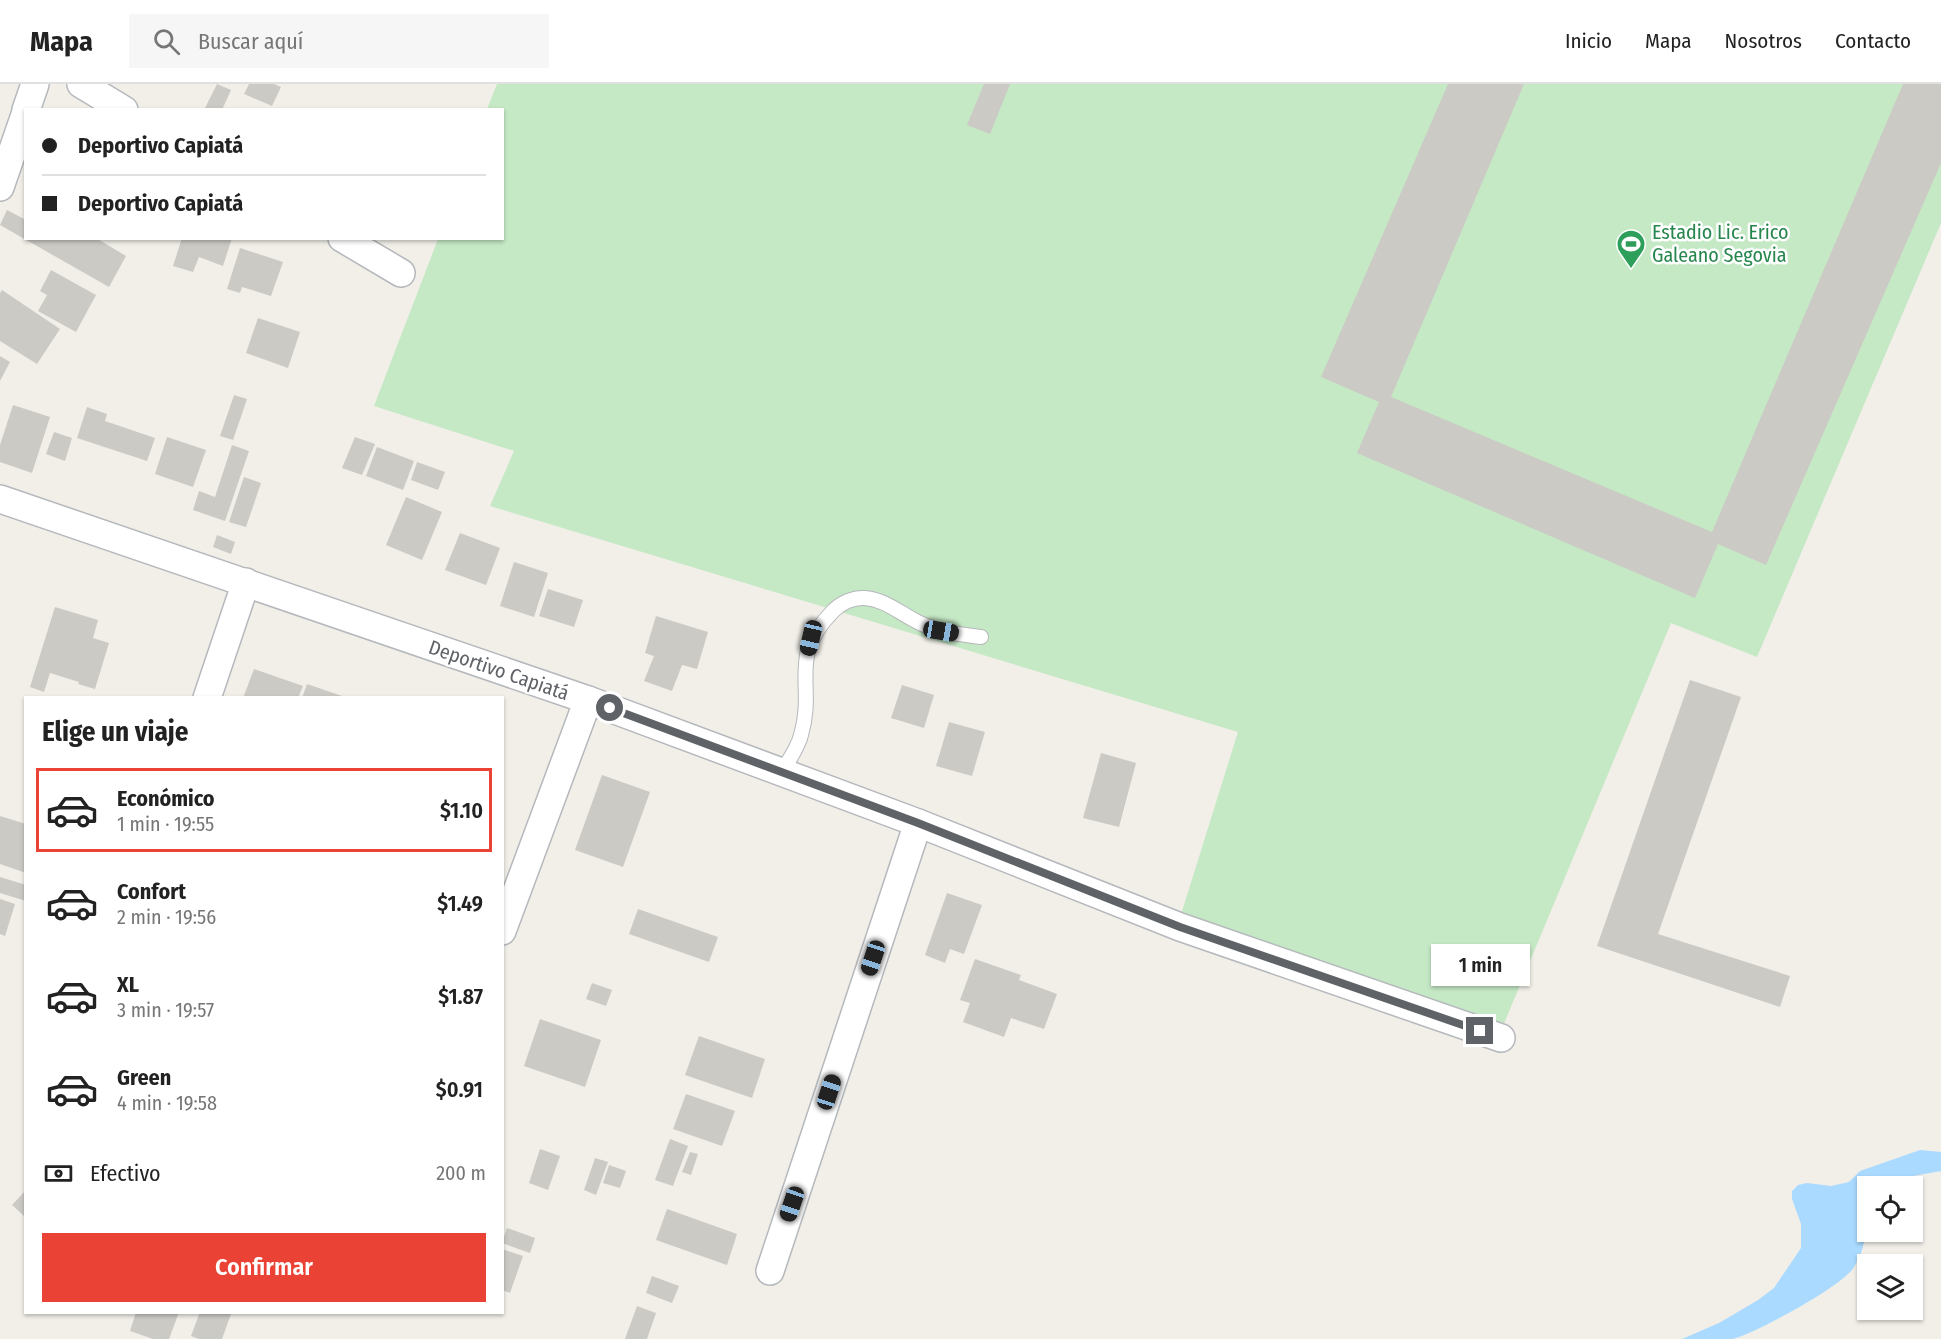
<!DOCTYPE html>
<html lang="es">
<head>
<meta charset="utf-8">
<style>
  :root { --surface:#fff; --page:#f6f6f6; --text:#222; --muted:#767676; --line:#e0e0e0; --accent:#ea4335 }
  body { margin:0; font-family:"Fira Sans Condensed",sans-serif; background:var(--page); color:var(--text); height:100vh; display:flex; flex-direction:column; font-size:22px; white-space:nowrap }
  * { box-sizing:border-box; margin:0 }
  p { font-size:20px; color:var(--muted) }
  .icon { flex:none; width:33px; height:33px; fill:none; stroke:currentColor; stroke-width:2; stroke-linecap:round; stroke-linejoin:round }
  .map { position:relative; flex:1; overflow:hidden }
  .details { position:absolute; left:24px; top:612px; width:480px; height:618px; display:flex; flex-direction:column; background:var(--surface); border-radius:0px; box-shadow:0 2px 4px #0004 }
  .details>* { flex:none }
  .guide { position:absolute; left:24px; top:24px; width:480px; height:132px; border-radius:0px; box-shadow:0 2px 4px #0004; display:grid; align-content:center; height:132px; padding:0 18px; background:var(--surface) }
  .tools { position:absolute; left:1857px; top:1092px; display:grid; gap:12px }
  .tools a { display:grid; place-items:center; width:66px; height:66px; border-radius:0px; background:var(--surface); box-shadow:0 2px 4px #0004; font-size:30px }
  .end { position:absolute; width:27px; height:27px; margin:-14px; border:8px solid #5f6368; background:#fff; box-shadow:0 0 0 3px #fff }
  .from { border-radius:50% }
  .bubble { position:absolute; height:42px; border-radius:0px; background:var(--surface); box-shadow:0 2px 4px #0004; font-size:20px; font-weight:600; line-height:42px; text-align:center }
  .car { position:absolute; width:18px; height:36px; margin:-18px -9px; border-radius:8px; box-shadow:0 0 4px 2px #0007; background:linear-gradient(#222 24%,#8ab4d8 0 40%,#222 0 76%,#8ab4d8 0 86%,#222 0) }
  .guide b { display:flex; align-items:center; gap:21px; height:57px; font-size:22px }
  .guide b+b { border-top:2px solid var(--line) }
  .guide i { width:15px; height:15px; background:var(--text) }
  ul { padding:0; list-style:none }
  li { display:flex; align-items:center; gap:18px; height:84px; margin:0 12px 9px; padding:0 6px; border:3px solid transparent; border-radius:0px }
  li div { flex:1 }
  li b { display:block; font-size:22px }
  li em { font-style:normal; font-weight:600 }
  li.current { border-color:var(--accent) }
  li>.icon { width:54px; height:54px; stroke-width:1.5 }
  h2 { padding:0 18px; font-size:27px; line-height:72px }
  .pay { display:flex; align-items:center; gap:15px; height:66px; padding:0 18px; font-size:22px }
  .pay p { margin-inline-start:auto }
  .button { display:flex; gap:12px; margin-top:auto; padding:12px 18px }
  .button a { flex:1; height:69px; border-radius:0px; background:var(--accent); color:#fff; font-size:24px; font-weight:600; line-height:69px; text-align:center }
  header { display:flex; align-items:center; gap:36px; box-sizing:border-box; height:84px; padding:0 30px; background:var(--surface); border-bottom:2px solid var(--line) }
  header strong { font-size:28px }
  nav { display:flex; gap:33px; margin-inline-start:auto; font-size:21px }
  .search { width:420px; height:54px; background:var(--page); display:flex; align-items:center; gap:15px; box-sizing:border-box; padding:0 21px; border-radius:0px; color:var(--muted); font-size:22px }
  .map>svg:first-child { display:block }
  .green { fill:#c5e8c5 }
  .water { fill:#aadaff }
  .building { fill:#cccac5 }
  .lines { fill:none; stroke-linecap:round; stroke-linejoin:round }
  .service-casing { stroke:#b5b8bc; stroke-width:16 }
  .minor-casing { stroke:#b5b8bc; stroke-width:30 }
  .service { stroke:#fff; stroke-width:14 }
  .minor { stroke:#fff; stroke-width:27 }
  .route { stroke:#5f6368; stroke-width:8 }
  .labels { text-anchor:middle; stroke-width:5; stroke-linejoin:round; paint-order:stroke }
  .leisure-label { font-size:20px; fill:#27864d; stroke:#fff; text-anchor:start }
  .street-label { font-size:20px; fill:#5f6368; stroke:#fff }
</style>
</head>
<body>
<header>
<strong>Mapa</strong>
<div class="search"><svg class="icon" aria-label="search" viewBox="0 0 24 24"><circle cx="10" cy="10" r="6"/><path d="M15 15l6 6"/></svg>Buscar aquí</div>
<nav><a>Inicio</a><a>Mapa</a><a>Nosotros</a><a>Contacto</a></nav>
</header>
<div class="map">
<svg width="1941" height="1255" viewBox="0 0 1941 1255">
  <rect width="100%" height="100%" fill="#f1efe8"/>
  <polygon class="green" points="497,0 1941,0 1941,139 1757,573 1671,539 1500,949 1179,837 1238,648 490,422 514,367 374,322 438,155 502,154 502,26 487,25"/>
  <path class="water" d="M1920,1066L1941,1068V1087L1891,1096L1883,1102H1868C1868,1128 1869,1160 1854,1183C1843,1202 1756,1249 1733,1255C1718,1255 1698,1255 1682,1255L1719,1239L1758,1216L1774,1204L1801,1164V1140L1792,1115V1107L1798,1101L1807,1099L1831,1102L1849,1098L1860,1087Z"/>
  <g class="building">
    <polygon points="217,0 231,6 222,26 204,26"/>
    <polygon points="249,0 274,0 281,3 272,22 244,10"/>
    <polygon points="984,0 1010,0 990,50 967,41"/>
    <polygon points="1448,0 1524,0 1391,313 1712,448 1903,0 1941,0 1941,79 1766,481 1718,460 1695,514 1357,369 1379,318 1321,293"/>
    <polygon points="7,126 26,136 26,154 96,154 126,172 109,203 0,141"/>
    <polygon points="182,154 232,154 223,182 199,173 193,188 173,182"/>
    <polygon points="240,164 283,178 271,212 242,203 240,209 227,205"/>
    <polygon points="51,186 96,211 76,248 38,227 47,211 40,207"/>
    <polygon points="2,206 60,245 37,280 0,257 0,209"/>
    <polygon points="258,234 300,248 288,284 246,269"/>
    <polygon points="0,272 10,278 0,297"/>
    <polygon points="234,311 247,315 233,356 220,352"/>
    <polygon points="13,321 50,333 32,389 0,378 0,361"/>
    <polygon points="87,323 107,330 105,337 155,354 147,377 77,354"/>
    <polygon points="54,348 72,354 65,377 46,370"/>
    <polygon points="167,353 206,366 193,403 155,390"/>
    <polygon points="355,353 375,360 362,391 342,384"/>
    <polygon points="232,361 249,367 225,437 193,426 199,407 215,413"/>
    <polygon points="377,363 414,377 403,406 366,392"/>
    <polygon points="417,378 445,388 438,406 411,396"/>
    <polygon points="244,393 261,399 246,443 229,438"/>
    <polygon points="406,413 442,428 422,476 386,461"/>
    <polygon points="460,449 500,464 486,501 445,486"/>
    <polygon points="217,451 235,458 231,470 213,463"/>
    <polygon points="514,478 548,489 534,533 500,522"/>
    <polygon points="548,505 583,516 574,543 539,532"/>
    <polygon points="55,523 98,536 93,554 109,559 95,605 78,600 79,598 50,589 44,608 30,603"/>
    <polygon points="656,532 708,548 697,585 682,581 672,607 644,597 654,572 645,569"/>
    <polygon points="254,585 303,602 298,614 243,614"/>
    <polygon points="1690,596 1741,613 1658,850 1790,892 1780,923 1597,862"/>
    <polygon points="307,600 345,613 345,614 302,614"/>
    <polygon points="902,601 934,611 924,644 891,634"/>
    <polygon points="949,638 985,648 972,692 936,682"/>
    <polygon points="1101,669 1136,679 1119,743 1083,734"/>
    <polygon points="602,691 650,708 623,783 575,766"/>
    <polygon points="0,732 26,740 26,789 0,780"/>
    <polygon points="0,793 26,801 26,817 0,809"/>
    <polygon points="947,809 982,821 964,870 950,865 945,879 925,871"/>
    <polygon points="0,815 15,820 5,852 0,850"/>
    <polygon points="638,825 718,853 709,878 629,850"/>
    <polygon points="975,875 1021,891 1019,896 1057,910 1044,945 1011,934 1004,953 963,938 970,919 960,916"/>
    <polygon points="592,899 612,906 606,922 586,915"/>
    <polygon points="540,935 601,956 585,1003 524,982"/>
    <polygon points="699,952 765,975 752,1014 685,991"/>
    <polygon points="686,1010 735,1027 722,1062 673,1045"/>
    <polygon points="670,1055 688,1062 673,1102 655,1096"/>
    <polygon points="540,1065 560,1072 548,1106 529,1099"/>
    <polygon points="690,1068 698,1070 691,1091 682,1088"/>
    <polygon points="595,1074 608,1078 596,1111 584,1106"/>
    <polygon points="609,1081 626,1087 620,1104 603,1099"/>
    <polygon points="26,1106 26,1131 24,1132 12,1121"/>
    <polygon points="667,1125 737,1150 727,1181 656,1156"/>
    <polygon points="507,1144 535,1154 530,1169 502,1159"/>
    <polygon points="502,1165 523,1172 510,1209 502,1206"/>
    <polygon points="652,1192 679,1202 672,1219 646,1209"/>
    <polygon points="637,1222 656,1229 647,1255 625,1255"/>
    <polygon points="136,1228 179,1228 169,1255 153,1255 130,1247"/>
    <polygon points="200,1228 231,1230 222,1255 199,1255 191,1252"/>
  </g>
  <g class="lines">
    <g class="service-casing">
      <path id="service" d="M782,688C788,677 798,664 801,651C816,600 787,574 833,527C841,519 853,513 865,514C885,516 897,527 914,536C935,548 958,550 981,553"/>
    </g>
    <g class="minor-casing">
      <g id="minor">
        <polyline points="81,0 124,26"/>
        <polyline points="26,26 35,0"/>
        <polyline points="0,103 26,28"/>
        <polyline points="342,154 401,189"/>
        <polyline points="0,415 588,616 918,739 1180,843 1501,954"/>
        <polyline points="207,614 246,498"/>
        <polyline points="502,847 588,616"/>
        <polyline points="770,1187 918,739"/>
      </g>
    </g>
    <use href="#service" class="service"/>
    <use href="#minor" class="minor"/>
  </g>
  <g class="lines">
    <polyline class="route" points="610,624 918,739 1180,843 1480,947"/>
  </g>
  <defs>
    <g id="stadium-pin" transform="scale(1.5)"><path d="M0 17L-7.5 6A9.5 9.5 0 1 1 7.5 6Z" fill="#2e9e5b" stroke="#fff"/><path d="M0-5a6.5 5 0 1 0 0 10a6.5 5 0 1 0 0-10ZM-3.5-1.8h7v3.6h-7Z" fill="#fff"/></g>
  </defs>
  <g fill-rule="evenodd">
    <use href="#stadium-pin" x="1631" y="160"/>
  </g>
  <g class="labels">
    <g class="leisure-label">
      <text x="1652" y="155">Estadio Lic. Erico<tspan x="1652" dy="23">Galeano Segovia</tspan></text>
    </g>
    <g class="street-label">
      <text transform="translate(499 586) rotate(19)" y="7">Deportivo Capiatá</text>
    </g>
  </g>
</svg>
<div class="tools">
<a><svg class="icon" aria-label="locate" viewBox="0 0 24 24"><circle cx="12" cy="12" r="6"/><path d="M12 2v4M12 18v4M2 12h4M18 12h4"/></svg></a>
<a><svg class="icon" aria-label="layers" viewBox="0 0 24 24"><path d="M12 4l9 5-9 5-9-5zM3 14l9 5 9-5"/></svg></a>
</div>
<i class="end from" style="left:610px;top:624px"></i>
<i class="end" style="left:1480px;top:947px"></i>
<div class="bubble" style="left:1431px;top:860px;width:99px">1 min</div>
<i class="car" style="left:941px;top:547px;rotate:99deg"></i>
<i class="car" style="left:811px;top:554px;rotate:193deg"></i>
<i class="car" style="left:873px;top:874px;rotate:198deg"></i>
<i class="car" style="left:829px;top:1008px;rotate:18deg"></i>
<i class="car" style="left:792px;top:1120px;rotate:199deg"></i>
<div class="guide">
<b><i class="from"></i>Deportivo Capiatá</b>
<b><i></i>Deportivo Capiatá</b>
</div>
<section class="details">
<h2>Elige un viaje</h2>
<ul>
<li class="current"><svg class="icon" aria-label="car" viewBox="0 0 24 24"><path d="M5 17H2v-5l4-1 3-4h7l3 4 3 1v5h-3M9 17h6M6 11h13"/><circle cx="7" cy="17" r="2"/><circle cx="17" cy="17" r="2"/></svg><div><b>Económico</b><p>1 min · 19:55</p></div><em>$1.10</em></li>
<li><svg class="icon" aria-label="car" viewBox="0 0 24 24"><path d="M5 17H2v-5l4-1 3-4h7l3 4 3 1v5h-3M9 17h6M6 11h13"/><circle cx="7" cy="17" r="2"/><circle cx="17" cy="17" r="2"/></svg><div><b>Confort</b><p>2 min · 19:56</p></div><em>$1.49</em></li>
<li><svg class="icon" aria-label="car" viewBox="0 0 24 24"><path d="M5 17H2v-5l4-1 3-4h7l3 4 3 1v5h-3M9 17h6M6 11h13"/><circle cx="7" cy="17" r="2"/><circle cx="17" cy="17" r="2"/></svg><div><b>XL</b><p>3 min · 19:57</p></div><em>$1.87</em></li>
<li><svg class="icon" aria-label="car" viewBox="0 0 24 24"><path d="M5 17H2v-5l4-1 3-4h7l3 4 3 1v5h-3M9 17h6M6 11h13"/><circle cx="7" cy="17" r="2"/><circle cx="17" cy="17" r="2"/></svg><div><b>Green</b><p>4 min · 19:58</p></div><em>$0.91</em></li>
</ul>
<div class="pay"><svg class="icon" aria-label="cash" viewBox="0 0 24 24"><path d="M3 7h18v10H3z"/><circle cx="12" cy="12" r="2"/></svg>Efectivo<p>200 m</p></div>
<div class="button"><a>Confirmar</a></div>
</section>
</div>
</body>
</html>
